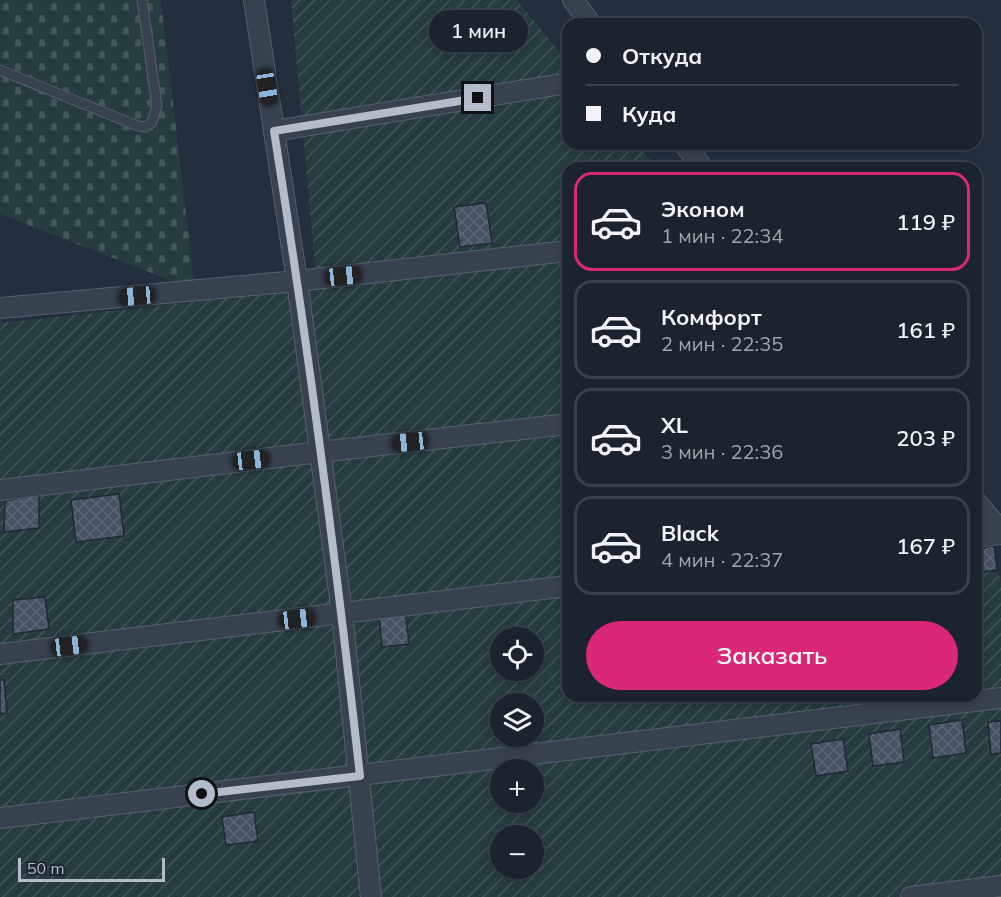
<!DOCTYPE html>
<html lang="ru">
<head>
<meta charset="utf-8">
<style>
  :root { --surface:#1b232e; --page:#242b36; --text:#f1f3f6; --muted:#a0a4aa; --line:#39404a; --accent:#db2777 }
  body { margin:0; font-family:Mulish,sans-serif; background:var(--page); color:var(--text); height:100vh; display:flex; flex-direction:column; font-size:22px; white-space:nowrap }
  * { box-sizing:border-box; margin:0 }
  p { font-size:20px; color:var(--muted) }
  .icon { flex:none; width:33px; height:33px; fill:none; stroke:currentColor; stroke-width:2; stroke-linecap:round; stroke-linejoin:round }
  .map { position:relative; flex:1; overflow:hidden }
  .sheet { position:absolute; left:562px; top:162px; width:420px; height:540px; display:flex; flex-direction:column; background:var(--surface); border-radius:18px; box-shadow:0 3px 9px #0003,0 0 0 2px var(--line) }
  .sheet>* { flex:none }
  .guide { position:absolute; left:562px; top:18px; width:420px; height:132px; border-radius:18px; box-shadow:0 3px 9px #0003,0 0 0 2px var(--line); display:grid; align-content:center; height:132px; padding:0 24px; background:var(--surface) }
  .fabs { position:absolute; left:490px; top:627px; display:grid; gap:12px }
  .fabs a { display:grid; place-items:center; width:54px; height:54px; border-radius:50%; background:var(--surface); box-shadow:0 3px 9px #0003,0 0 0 2px var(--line); font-size:30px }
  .scale { position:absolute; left:18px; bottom:15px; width:147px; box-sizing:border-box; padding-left:6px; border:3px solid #b4bcc9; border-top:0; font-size:16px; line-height:21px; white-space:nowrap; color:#b4bcc9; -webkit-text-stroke:4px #1d2633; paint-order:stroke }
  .end { position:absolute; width:27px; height:27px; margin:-14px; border:8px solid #b4bcc9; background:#111; box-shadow:0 0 0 3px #111 }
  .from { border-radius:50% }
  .bubble { position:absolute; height:42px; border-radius:21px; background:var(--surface); box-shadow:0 3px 9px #0003,0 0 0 2px var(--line); font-size:20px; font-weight:600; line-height:42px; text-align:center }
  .car { position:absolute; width:18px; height:36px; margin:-18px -9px; border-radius:8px; box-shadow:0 0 4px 2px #0007; background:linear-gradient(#222 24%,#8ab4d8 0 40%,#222 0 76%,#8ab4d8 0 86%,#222 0) }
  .guide b { display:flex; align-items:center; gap:21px; height:57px; font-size:22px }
  .guide b+b { border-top:2px solid var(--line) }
  .guide i { width:15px; height:15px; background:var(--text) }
  ul { padding:10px 0 0; list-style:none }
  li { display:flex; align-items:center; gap:18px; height:99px; margin:0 12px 9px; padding:0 12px; border:3px solid var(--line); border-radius:18px }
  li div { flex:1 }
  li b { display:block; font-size:22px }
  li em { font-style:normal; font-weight:600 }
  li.current { border-color:var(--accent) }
  li>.icon { width:54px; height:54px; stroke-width:1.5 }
  .primary-button { display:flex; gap:12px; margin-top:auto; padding:12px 24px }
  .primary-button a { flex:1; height:69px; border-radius:36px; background:var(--accent); color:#fff; font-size:24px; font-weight:600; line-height:69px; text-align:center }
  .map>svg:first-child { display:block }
  .cemetery { fill:url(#cemetery-stones) }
  .garden { fill:url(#garden-furrows); fill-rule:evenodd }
  .building { fill:url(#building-cross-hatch); stroke:#1f2835; stroke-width:1.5 }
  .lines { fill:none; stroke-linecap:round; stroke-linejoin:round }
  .lane-casing { stroke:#565f6c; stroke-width:11 }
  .street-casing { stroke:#565f6c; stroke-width:22 }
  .lane { stroke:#38414e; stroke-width:9 }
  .street { stroke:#38414e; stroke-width:20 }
  .route { stroke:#b4bcc9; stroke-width:8 }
</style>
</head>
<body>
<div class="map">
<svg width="1001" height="897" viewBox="0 0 1001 897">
  <defs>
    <pattern id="cemetery-stones" width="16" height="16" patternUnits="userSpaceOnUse" patternTransform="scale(1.5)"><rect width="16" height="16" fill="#263c3f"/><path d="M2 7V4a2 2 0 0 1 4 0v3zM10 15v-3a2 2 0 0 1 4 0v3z" fill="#435659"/></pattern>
    <pattern id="garden-furrows" width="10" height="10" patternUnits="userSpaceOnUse" patternTransform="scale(1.5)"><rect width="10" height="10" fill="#263c3f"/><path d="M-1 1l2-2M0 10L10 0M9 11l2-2" fill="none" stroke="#435659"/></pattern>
    <pattern id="building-cross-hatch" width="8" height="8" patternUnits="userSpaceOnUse" patternTransform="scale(1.5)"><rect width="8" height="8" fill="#455162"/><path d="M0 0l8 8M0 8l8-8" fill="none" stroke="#5d6877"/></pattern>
  </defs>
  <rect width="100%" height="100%" fill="#242f3e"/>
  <polygon class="cemetery" points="0,0 161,0 195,290 0,214"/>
  <path class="garden" d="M291,0H517L568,62V144H637L658,168H568V696H976L977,549L1001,578V897H0V323L317,288ZM501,638H534V670H501ZM501,704H534V736H501ZM501,770H534V802H501ZM501,836H534V868H501Z"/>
  <g class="building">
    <polygon points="486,203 492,243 460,247 454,207"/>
    <polygon points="119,494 124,536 76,542 71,500"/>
    <polygon points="39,495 39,528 4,532 5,501"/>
    <polygon points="994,546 997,570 976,573 976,549"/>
    <polygon points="45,597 49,629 13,634 13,600"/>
    <polygon points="405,612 409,644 382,647 379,615"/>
    <polygon points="0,680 4,680 7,713 0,714"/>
    <polygon points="534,699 539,748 508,751 507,736 534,736 534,704 503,704 503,702"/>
    <polygon points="962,720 966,753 933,758 929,725"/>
    <polygon points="1001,721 1001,753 991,754 988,722"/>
    <polygon points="900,729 904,762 873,766 869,734"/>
    <polygon points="843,739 848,771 816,776 811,744"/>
    <polygon points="254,812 258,841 226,845 222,817"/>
  </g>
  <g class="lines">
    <g class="lane-casing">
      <polyline id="lane" points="0,70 138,126 146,127 152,122 157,106 142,0"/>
    </g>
    <g class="street-casing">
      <g id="street">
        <polyline points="254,0 297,281 342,613 371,897"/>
        <polyline points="573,0 591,24"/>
        <polyline points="274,131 568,83"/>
        <polyline points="684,144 703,168"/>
        <polyline points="0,308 297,281 568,251"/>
        <polyline points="0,490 320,452 568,424"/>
        <polyline points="976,502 1001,531"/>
        <polyline points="976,537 1001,534"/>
        <polyline points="0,654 568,586"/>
        <polyline points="0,818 1001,698"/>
        <polyline points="911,897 1001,886"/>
      </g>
    </g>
    <use href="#lane" class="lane"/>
    <use href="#street" class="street"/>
  </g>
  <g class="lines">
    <path class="route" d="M202,794L360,776C336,560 308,345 274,131L478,98"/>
  </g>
</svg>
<div class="fabs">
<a><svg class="icon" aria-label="locate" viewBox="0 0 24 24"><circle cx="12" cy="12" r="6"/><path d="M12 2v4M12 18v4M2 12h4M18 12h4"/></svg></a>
<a><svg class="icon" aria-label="layers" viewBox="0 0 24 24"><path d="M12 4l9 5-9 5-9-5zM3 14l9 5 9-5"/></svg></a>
<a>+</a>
<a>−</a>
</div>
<div class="scale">50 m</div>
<i class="end from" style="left:202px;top:794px"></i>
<i class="end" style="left:478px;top:98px"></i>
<div class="bubble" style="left:429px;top:10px;width:99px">1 мин</div>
<i class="car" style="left:267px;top:87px;rotate:171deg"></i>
<i class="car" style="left:343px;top:276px;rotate:84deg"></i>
<i class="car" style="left:137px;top:296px;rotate:265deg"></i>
<i class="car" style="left:410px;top:442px;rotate:264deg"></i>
<i class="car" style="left:251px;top:460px;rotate:83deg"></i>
<i class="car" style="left:297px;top:619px;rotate:83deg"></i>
<i class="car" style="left:69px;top:646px;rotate:83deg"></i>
<div class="guide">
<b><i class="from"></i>Откуда</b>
<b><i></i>Куда</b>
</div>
<section class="sheet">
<ul>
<li class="current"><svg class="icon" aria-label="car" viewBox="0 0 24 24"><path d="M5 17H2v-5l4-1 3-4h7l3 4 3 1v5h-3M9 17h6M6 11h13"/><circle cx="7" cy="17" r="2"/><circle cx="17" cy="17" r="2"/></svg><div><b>Эконом</b><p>1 мин · 22:34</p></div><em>119 ₽</em></li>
<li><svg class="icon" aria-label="car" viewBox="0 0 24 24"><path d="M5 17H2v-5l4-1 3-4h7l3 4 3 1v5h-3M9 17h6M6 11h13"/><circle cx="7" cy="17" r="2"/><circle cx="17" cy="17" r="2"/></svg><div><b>Комфорт</b><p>2 мин · 22:35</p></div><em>161 ₽</em></li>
<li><svg class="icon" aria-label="car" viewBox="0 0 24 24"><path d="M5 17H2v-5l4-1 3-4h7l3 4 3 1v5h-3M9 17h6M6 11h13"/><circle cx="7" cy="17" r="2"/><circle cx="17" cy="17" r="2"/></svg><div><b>XL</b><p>3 мин · 22:36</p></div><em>203 ₽</em></li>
<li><svg class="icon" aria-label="car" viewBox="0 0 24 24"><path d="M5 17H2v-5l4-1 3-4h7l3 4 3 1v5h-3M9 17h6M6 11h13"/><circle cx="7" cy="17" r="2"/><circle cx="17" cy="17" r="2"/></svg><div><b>Black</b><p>4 мин · 22:37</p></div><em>167 ₽</em></li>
</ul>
<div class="primary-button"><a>Заказать</a></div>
</section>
</div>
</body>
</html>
